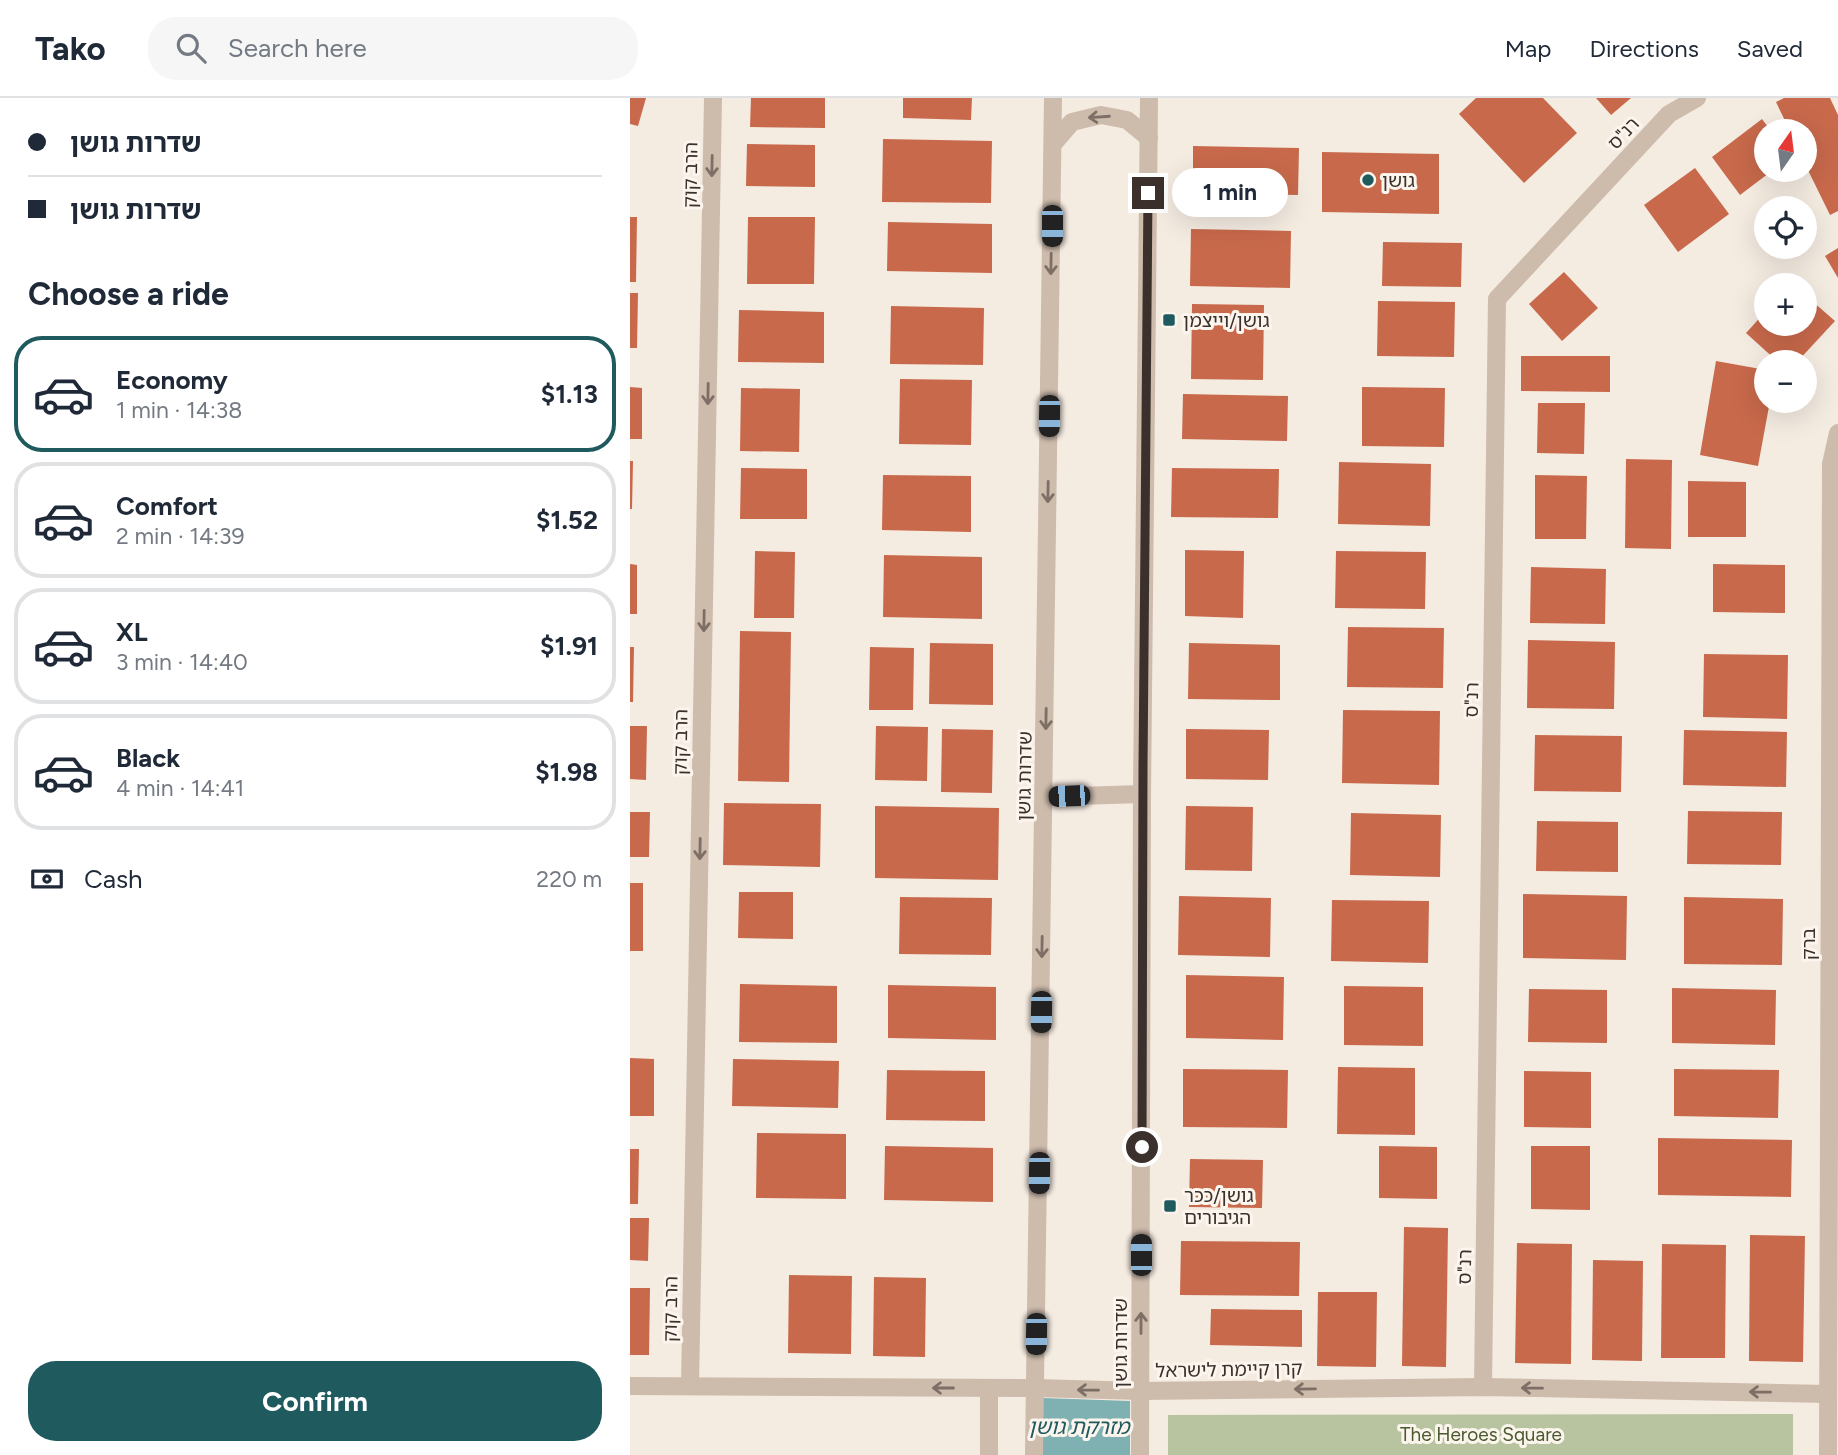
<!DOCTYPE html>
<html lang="en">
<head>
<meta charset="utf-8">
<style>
  :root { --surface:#fff; --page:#f6f6f7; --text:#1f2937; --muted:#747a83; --line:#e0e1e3; --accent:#1f5a5e }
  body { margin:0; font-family:Figtree,"Noto Sans Hebrew",sans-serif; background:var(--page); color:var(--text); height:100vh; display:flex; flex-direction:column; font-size:26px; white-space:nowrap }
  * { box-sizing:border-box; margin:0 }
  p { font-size:23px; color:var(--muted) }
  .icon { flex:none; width:38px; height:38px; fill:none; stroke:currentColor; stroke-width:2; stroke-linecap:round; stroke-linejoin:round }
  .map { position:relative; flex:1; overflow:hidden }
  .details { display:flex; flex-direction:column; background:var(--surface); width:630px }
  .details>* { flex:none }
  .banner { display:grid; align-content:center; height:154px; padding:0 28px; background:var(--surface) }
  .needle { width:46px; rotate:14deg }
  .buttons { position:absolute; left:1124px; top:21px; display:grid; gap:14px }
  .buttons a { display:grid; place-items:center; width:63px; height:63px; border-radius:50%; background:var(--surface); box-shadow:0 7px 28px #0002; font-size:35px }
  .end { position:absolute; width:32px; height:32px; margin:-16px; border:9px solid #3b302b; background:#fff; box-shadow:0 0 0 4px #fff }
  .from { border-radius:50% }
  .bubble { position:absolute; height:49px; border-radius:24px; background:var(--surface); box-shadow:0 7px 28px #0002; font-size:23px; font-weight:700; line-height:49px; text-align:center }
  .car { position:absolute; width:21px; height:42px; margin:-21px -10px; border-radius:9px; box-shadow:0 0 5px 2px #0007; background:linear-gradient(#222 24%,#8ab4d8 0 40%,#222 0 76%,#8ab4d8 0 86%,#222 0) }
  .banner b { display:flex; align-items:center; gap:24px; height:66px; font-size:26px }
  .banner b+b { border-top:2px solid var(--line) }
  .banner i { width:18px; height:18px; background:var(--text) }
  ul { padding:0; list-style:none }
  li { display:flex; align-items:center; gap:21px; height:116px; margin:0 14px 10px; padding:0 14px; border:4px solid var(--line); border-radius:28px }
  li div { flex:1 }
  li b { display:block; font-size:26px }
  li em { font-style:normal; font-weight:700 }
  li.current { border-color:var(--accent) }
  li>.icon { width:63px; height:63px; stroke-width:1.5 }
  h2 { padding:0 28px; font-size:32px; line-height:84px }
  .pay { display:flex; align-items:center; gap:18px; height:77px; padding:0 28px; font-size:26px }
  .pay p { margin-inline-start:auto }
  .button { display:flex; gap:14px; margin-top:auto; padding:14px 28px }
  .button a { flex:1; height:80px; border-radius:28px; background:var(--accent); color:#fff; font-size:28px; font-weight:700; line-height:80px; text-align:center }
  header { display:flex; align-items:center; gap:42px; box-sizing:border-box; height:98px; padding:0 35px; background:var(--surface); border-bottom:2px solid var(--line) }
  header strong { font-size:33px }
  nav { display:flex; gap:38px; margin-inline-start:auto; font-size:24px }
  .search { width:490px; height:63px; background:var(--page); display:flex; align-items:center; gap:18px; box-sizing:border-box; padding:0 24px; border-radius:28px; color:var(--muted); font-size:26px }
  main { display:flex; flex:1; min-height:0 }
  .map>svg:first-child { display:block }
  .green { fill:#b8c4a0 }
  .water { fill:#7fb0b2 }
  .building { fill:#c8694b }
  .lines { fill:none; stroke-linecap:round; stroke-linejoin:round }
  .minor { stroke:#cdbbac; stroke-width:18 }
  .oneway { stroke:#7d6f65 }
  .route { stroke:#3b302b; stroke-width:9 }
  .poi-dot { fill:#1f5a5e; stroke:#fbf5ee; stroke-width:2.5 }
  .labels { text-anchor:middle; stroke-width:6; stroke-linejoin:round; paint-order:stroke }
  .street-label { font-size:19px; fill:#3b302b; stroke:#fbf5ee }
  .poi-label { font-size:19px; fill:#3b302b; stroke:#fbf5ee; text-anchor:start }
  .park-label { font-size:19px; fill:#4a5a2e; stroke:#fbf5ee }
  .water-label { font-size:21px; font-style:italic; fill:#1f5a5e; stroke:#fbf5ee }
</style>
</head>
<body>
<header>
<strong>Tako</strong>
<div class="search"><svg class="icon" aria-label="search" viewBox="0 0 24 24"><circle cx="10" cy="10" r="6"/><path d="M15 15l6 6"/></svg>Search here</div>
<nav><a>Map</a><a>Directions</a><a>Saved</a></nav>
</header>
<main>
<section class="details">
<div class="banner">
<b><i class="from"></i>שדרות גושן</b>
<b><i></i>שדרות גושן</b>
</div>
<h2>Choose a ride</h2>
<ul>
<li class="current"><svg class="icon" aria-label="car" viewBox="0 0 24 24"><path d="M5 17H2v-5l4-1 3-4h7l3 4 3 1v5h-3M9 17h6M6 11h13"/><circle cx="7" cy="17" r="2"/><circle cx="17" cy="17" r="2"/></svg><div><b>Economy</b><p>1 min · 14:38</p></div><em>$1.13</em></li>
<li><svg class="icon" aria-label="car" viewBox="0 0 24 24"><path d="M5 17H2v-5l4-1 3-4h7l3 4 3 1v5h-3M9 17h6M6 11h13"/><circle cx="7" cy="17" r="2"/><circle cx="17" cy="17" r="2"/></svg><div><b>Comfort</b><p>2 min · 14:39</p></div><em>$1.52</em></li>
<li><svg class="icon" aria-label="car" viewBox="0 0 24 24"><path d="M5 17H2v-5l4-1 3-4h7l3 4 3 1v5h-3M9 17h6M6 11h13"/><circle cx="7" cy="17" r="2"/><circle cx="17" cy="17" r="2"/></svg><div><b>XL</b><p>3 min · 14:40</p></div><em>$1.91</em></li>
<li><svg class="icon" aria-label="car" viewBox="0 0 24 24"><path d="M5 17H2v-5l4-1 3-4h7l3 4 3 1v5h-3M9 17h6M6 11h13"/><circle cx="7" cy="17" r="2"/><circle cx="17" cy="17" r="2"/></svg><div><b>Black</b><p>4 min · 14:41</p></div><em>$1.98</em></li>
</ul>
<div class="pay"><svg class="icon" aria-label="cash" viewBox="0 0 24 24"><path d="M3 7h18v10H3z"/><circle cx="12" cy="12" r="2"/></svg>Cash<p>220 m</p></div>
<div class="button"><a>Confirm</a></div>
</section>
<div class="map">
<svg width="1208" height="1357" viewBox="0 0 1208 1357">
  <rect width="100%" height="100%" fill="#f4ebe1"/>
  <polygon class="green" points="1163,1316 1163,1357 538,1357 538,1317"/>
  <polygon class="water" points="413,1300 500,1303 500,1357 412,1357"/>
  <g class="building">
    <polygon points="0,0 16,0 8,28 0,26"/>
    <polygon points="121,0 195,0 195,30 120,29"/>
    <polygon points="273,0 342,0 341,22 273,20"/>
    <polygon points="846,0 913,0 947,35 894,85 829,16"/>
    <polygon points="966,0 1001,0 981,17"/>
    <polygon points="1154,0 1200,0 1208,17 1208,113 1200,117 1174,64 1174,33 1160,33 1146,4"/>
    <polygon points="1132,21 1141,33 1136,33 1136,72 1143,72 1110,97 1082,59"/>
    <polygon points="253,41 362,43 361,105 252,104"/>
    <polygon points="117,46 185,47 185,89 116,88"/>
    <polygon points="563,48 669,50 668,97 563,95"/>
    <polygon points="692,54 809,56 809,116 692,114"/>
    <polygon points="1065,70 1099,116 1048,154 1014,107"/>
    <polygon points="0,119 7,119 6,184 0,184"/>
    <polygon points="118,119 185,119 184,186 117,186"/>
    <polygon points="258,124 362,126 362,175 257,173"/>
    <polygon points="561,131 661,133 660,190 560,188"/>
    <polygon points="753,144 832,145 831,189 752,188"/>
    <polygon points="1208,150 1208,180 1195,158"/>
    <polygon points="934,174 968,210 932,243 899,206"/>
    <polygon points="0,195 8,195 7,250 0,250"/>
    <polygon points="1174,196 1205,223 1167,264 1148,264 1116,235 1136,213 1136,226 1174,226"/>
    <polygon points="748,203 825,204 824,259 747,258"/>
    <polygon points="562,206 634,207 633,282 561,281"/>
    <polygon points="261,208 354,210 353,267 260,266"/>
    <polygon points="109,212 194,214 194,265 108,264"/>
    <polygon points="891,258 980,258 980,294 891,293"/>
    <polygon points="1086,263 1136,272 1136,303 1140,303 1128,368 1070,357"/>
    <polygon points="270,281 342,282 341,347 269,346"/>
    <polygon points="0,289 12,290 12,341 0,341"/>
    <polygon points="732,289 815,290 814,349 732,348"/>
    <polygon points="111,290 170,291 169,354 110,353"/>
    <polygon points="553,296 658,298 657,343 552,341"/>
    <polygon points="908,305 955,305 954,356 907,355"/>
    <polygon points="996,361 1042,362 1041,451 995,450"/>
    <polygon points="0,363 3,363 2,411 0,411"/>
    <polygon points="709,364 801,366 800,428 708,426"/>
    <polygon points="111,370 177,371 177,421 110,421"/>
    <polygon points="542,370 649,371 648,420 541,419"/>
    <polygon points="253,377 341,378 341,434 252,432"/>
    <polygon points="905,377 957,378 956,441 905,441"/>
    <polygon points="1058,383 1116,384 1116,439 1058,439"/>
    <polygon points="555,452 614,453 613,520 555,518"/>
    <polygon points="125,453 165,454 164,520 124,520"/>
    <polygon points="706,453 796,454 795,511 705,510"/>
    <polygon points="254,457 352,459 352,521 253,519"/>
    <polygon points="0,466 7,467 7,516 0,516"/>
    <polygon points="1083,466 1155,467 1155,515 1083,514"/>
    <polygon points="901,469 976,471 975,526 900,525"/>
    <polygon points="718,529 814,530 813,590 717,589"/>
    <polygon points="110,533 161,534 159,684 108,683"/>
    <polygon points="898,542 985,544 984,611 897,610"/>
    <polygon points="300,545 363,546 363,607 299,606"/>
    <polygon points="559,545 650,547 650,602 558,601"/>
    <polygon points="0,549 4,549 3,604 0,604"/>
    <polygon points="240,549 284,550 283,612 239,612"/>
    <polygon points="1074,556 1158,557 1157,621 1073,619"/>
    <polygon points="713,612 810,613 809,687 712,685"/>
    <polygon points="0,628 17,628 16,682 0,681"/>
    <polygon points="246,628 298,629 297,683 245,682"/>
    <polygon points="312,631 363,632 362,695 311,694"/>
    <polygon points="556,631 639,632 638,682 556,681"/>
    <polygon points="1054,632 1157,634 1156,689 1053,687"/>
    <polygon points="905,637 992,638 991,694 904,693"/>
    <polygon points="94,705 191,706 190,769 93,767"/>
    <polygon points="245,708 369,710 368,782 245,780"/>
    <polygon points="556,708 623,709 622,773 555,772"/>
    <polygon points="1058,713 1152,714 1151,767 1057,766"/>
    <polygon points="0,714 20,714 19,759 0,759"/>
    <polygon points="721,715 811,717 810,779 720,777"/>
    <polygon points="907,723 988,724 988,774 906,773"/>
    <rect x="0" y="785" width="13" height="68"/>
    <polygon points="109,794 163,794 163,841 108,840"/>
    <polygon points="893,796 997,798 996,862 893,860"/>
    <polygon points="549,798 641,800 640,859 548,857"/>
    <polygon points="270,799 362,800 361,857 269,856"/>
    <polygon points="1054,799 1153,801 1152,867 1054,866"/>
    <polygon points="702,802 799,803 798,865 701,863"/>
    <polygon points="556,877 654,879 653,942 556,940"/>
    <polygon points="110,886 207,888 207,945 109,944"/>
    <polygon points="258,887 366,889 366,942 258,940"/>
    <polygon points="714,888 793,889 793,948 714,947"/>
    <polygon points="1042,890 1146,892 1145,947 1042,945"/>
    <polygon points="899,891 977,892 977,945 898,944"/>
    <polygon points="0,960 24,961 24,1018 0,1018"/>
    <polygon points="103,961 209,963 208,1010 102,1008"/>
    <polygon points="708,969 785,970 785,1037 707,1036"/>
    <polygon points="553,971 658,972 657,1030 553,1029"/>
    <polygon points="1044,971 1149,972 1148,1020 1044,1018"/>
    <polygon points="257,972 355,973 355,1023 256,1022"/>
    <polygon points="894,973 961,974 961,1030 894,1029"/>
    <polygon points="127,1035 216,1036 216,1101 126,1100"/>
    <polygon points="1028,1040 1162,1042 1161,1099 1028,1097"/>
    <polygon points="255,1048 363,1050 363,1104 254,1102"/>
    <polygon points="749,1048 807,1049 807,1101 749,1100"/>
    <polygon points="901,1048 960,1048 960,1112 901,1111"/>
    <polygon points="0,1051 9,1051 8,1106 0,1106"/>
    <polygon points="560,1061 633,1062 632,1110 559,1109"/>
    <polygon points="0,1120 19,1120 18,1163 0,1162"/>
    <polygon points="774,1129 818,1130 816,1269 772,1268"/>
    <polygon points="1120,1137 1175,1138 1173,1264 1119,1263"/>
    <polygon points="551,1143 670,1144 669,1198 550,1197"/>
    <polygon points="887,1145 942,1146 941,1266 885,1265"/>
    <polygon points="1032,1146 1096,1147 1095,1260 1031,1260"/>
    <polygon points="963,1162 1013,1163 1012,1263 962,1262"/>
    <polygon points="159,1177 222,1178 221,1256 158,1255"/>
    <polygon points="244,1179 296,1180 295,1259 243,1258"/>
    <polygon points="0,1190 20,1190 19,1257 0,1257"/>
    <polygon points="688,1194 747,1194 746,1269 687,1268"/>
    <polygon points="581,1211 672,1212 672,1249 580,1247"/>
  </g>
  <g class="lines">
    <g class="minor">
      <polyline points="423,46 442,24 471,17 497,22 519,40"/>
      <polyline points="415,699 512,696"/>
      <polyline points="0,1288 406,1290 511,1293 853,1289 1198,1296"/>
      <polyline points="60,1288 83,0"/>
      <polyline points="853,1289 867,201 1039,16 1067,0"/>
      <polyline points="359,1357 359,1290"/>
      <polyline points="404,1357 423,0"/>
      <polyline points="510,1357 512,696 519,0"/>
      <polyline points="1198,1357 1201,366 1208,335"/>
    </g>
  </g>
  <defs><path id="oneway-shaft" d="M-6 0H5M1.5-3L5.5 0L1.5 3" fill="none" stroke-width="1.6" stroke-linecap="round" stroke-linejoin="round" transform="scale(1.75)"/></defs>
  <g class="oneway">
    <use href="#oneway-shaft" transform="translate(469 19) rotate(176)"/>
    <use href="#oneway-shaft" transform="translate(82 68) rotate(91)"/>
    <use href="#oneway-shaft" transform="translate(421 166) rotate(91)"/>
    <use href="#oneway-shaft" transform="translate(78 296) rotate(91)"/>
    <use href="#oneway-shaft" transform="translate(418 394) rotate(91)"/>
    <use href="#oneway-shaft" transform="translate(74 523) rotate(91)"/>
    <use href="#oneway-shaft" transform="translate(416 621) rotate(91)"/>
    <use href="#oneway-shaft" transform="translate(70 751) rotate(91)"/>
    <use href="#oneway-shaft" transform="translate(412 849) rotate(91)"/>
    <use href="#oneway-shaft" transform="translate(511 1225) rotate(-90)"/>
    <use href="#oneway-shaft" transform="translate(313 1290) rotate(-180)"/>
    <use href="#oneway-shaft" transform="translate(902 1290) rotate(-179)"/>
    <use href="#oneway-shaft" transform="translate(675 1291) rotate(179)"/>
    <use href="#oneway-shaft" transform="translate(458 1292) rotate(-179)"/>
    <use href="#oneway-shaft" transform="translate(1130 1294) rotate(-179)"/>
  </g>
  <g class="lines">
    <polyline class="route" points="512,1049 513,669 518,95"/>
  </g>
  <g class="poi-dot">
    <circle cx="738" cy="82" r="7"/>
    <rect x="532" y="215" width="14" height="14" rx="3.5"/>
    <rect x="533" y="1101" width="14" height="14" rx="3.5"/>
  </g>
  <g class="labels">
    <g class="street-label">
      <text transform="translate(993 35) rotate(-47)" y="7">רנ"ס</text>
      <text transform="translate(60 77) rotate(-89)" y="7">הרב קוק</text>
      <text transform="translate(841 602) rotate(-89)" y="7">רנ"ס</text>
      <text transform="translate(50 644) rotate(-89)" y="7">הרב קוק</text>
      <text transform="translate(394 678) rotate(-89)" y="7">שדרות גושן</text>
      <text transform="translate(1178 846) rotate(-90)" y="7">ברק</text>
      <text transform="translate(834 1169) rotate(-89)" y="7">רנ"ס</text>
      <text transform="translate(40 1211) rotate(-89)" y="7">הרב קוק</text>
      <text transform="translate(490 1245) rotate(-90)" y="7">שדרות גושן</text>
      <text transform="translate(599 1271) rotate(-1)" y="7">קרן קיימת לישראל</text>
    </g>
    <g class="poi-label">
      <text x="752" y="89">גושן</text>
      <text x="553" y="229">גושן/וייצמן</text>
      <text x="554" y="1104">גושן/ככר<tspan x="554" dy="22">הגיבורים</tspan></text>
    </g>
    <g class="park-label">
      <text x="851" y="1343">The Heroes Square</text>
    </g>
    <g class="water-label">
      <text x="449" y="1336">מזרקת גושן</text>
    </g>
  </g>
</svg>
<div class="buttons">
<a><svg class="needle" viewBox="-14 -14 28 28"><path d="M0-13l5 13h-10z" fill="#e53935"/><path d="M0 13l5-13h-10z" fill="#747a83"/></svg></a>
<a><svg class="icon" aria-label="locate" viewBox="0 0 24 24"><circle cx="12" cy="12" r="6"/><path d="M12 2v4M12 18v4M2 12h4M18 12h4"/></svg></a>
<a>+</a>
<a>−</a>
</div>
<i class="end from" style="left:512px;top:1049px"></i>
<i class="end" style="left:518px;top:95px"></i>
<div class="bubble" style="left:542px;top:70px;width:116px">1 min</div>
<i class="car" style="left:422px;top:128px;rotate:180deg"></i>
<i class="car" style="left:419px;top:318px;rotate:181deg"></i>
<i class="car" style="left:439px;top:698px;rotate:268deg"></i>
<i class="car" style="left:411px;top:914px;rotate:181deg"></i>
<i class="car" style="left:409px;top:1075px;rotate:181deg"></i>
<i class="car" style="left:511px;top:1157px;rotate:0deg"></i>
<i class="car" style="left:406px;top:1236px;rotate:181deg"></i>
</div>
</main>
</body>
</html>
